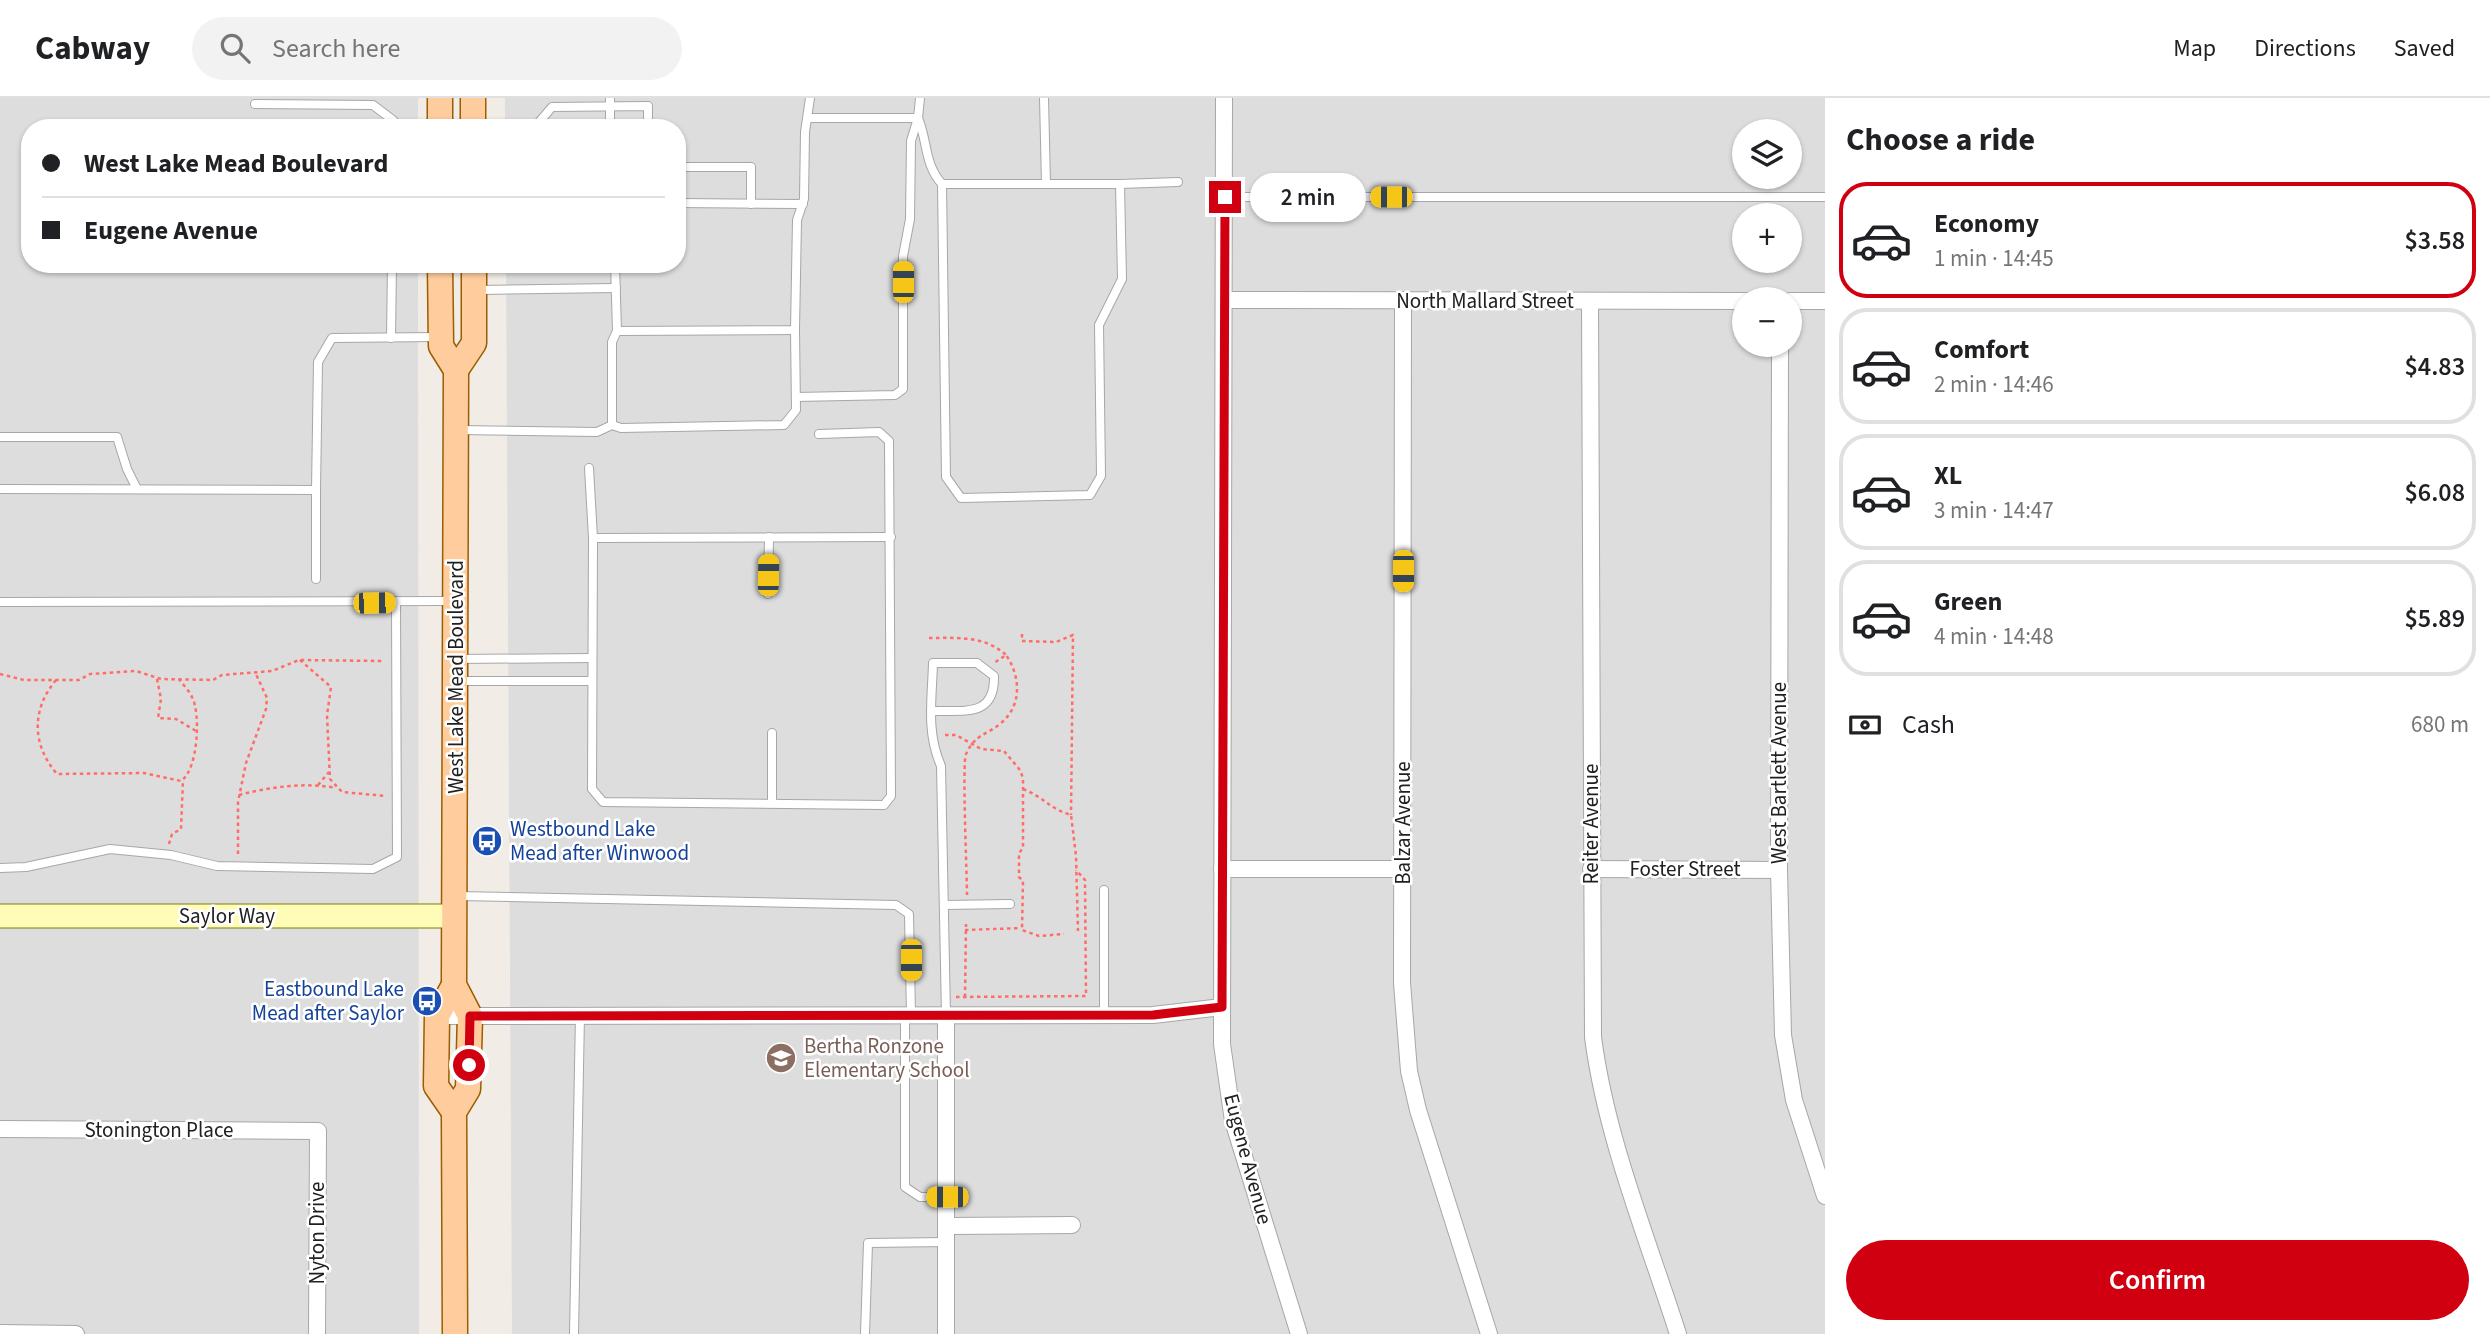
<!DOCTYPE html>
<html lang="en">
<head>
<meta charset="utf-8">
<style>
  :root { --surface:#fff; --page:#f2f2f2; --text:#202124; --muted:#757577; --line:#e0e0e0; --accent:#d00010 }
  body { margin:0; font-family:"Source Sans 3",sans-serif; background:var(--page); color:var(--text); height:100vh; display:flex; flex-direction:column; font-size:26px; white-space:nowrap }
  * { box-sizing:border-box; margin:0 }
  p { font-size:23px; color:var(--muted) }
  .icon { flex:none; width:38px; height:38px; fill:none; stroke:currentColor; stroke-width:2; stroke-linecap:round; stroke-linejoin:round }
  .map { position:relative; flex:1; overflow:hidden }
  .panel { display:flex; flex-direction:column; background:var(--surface); width:665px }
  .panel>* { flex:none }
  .top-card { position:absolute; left:21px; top:21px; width:665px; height:154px; border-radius:28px; box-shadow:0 2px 5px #0004; display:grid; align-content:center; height:154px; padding:0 21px; background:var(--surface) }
  .controls { position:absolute; left:1732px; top:21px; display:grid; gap:14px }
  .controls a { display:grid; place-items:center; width:70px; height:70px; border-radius:50%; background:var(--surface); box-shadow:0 2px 5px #0004; font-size:35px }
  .end { position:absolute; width:32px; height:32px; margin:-16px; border:9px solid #d00010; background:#fff; box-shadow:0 0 0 4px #fff }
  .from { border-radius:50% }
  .bubble { position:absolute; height:49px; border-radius:24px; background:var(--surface); box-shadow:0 2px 5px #0004; font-size:23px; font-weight:600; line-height:49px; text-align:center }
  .car { position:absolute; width:21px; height:42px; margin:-21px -10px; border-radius:9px; box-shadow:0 0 5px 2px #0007; background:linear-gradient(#f5c518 24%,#345 0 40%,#f5c518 0 76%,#345 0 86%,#f5c518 0) }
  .top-card b { display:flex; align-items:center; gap:24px; height:66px; font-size:26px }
  .top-card b+b { border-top:2px solid var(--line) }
  .top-card i { width:18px; height:18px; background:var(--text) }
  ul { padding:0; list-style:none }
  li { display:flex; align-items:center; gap:21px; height:116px; margin:0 14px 10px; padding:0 7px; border:4px solid var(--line); border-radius:28px }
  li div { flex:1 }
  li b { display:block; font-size:26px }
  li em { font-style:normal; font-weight:600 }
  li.on { border-color:var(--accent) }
  li>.icon { width:63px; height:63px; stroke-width:1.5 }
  h2 { padding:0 21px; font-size:32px; line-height:84px }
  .pay { display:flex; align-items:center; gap:18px; height:77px; padding:0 21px; font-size:26px }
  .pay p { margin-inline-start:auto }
  .action { display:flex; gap:14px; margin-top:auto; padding:14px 21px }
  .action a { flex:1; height:80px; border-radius:42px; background:var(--accent); color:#fff; font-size:28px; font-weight:600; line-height:80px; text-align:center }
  header { display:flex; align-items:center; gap:42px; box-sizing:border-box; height:98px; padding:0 35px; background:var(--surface); border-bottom:2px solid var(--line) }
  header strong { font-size:33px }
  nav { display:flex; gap:38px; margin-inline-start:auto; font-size:24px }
  .search { width:490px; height:63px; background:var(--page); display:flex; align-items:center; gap:18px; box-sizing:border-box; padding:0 24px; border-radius:38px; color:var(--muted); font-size:26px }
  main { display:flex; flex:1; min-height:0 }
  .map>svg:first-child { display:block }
  .residential { fill:#dedddd; fill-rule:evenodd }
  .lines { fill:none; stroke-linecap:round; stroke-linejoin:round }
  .lane-casing { stroke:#a7a7a7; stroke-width:10 }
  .street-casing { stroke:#a7a7a7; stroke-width:18 }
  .secondary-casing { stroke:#7a7e00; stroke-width:25 }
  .primary-casing { stroke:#9c5c00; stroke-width:27 }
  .path { stroke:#ff6d69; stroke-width:2.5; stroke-dasharray:3.5 3.5; stroke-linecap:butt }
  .lane { stroke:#fff; stroke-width:8 }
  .street { stroke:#fff; stroke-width:16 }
  .secondary { stroke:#fefcb7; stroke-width:23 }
  .primary { stroke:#ffcd9d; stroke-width:24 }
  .route { stroke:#d00010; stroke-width:9 }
  .labels { text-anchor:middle; stroke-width:5; stroke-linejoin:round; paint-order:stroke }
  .street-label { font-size:21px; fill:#202020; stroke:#fff }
  .transit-label { font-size:21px; fill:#164399; stroke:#fff; text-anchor:start }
  .education-label { font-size:21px; fill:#785e54; stroke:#fff; text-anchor:start }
</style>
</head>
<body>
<header>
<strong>Cabway</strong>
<div class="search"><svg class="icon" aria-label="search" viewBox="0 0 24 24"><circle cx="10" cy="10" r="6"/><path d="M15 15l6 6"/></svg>Search here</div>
<nav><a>Map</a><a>Directions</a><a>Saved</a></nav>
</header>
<main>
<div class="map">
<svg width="1825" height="1236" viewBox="0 0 1825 1236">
  <rect width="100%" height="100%" fill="#f1ede6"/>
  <g class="residential">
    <polygon points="0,0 418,0 418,30 30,30 30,166 418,166 419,1236 0,1236"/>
    <path d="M505,0H1825V1236H512L506,166H677V30H505ZM1745,33H1790V79H1745ZM1745,117H1790V163H1745ZM1745,201H1790V247H1745Z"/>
  </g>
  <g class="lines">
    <g class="lane-casing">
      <g id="lane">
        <polyline points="610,0 610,30"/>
        <polyline points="1044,0 1046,86"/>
        <polyline points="255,6 373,7 394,23 394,30"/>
        <polyline points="808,20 918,20 920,0"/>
        <path d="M918,20C928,44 924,66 942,86L946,379L961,400L1090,397L1101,378L1099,227L1122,181L1120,86H942"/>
        <polyline points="534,30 552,9 648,8 648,30"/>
        <polyline points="677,69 751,69 751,106"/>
        <polyline points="1120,86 1178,84"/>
        <polyline points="1225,99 1825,99"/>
        <polyline points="677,105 803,106"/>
        <polyline points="615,166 617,233 795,232 797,122 804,101 805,34 810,0"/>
        <polyline points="479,192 616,190"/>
        <polyline points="617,233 612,244 612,327 621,330 784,327 796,312 795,232"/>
        <polyline points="391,240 392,166"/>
        <polyline points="796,299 895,297 903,291 903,158 910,121 911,43 918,20"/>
        <polyline points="459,332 597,334 612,327"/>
        <polyline points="0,339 117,339 127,371 137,391"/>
        <polyline points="589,370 593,440 592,691 603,704 884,707 891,698 889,343 879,334 819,336"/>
        <polyline points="0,391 316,392 318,264 332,240 438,239"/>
        <polyline points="316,392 316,481"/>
        <polyline points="593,440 891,439"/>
        <polyline points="768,496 769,439"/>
        <polyline points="0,504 453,503"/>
        <polyline points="458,561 592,560"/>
        <polyline points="460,583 592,583"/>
        <path d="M931,613C964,612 995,620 994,578L977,565H933C932,602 926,634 941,668L946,917"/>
        <polyline points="772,705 772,635"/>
        <polyline points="0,770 26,769 110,751 171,757 217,768 373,771 397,759 396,505"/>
        <polyline points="458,798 896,807 909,816 911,917"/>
        <polyline points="944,807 1010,806"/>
        <polyline points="905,917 905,1089 920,1099 947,1099"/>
        <polyline points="1104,917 1104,792"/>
        <polyline points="574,1236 580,917"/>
        <polyline points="865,1236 868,1145 947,1144"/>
      </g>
    </g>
    <g class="street-casing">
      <g id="street">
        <polyline points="1224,0 1222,946 1233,1023 1299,1236"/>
        <polyline points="1226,202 1745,203"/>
        <polyline points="1403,202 1402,885 1409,973 1418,1012 1489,1236"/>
        <path d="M1590,203L1593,939C1606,1040 1647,1139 1678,1236"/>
        <polyline points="1790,203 1825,203"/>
        <polyline points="1780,247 1779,772 1783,937 1794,1002 1825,1098"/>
        <polyline points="1222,771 1403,771"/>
        <polyline points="1591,771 1779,772"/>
        <polyline points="437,918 1153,917 1222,909"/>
        <polyline points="0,1031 318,1033 317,1236"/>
        <polyline points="947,1128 1072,1127"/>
        <polyline points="0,1235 76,1236"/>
        <polyline points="946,1236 946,917"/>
      </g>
    </g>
    <g class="secondary-casing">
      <polyline id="secondary" points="0,818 454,818"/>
    </g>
    <g class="primary-casing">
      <g id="primary">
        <polyline points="440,0 440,30"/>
        <polyline points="473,0 473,30"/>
        <polyline points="440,166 441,248 456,272 454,887 470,918 468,991 454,1014 455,1236"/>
        <polyline points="456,272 474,245 474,166"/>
        <polyline points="454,887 437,918 436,988 454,1014"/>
      </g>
    </g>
    <g class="path">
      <polyline points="1022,536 1022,543 1056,544 1073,537 1071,717"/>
      <path d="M929,540C956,540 984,537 1006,557"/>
      <polyline points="300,562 331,589 327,617 330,681 342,694 386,698"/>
      <polyline points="0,576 24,582 79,582 90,576 136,573 161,581 213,582 222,577 272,573 299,562 384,563"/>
      <polyline points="157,581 161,601 158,620 176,621 196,633"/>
      <path d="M56,582C31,612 32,647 57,676L144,675L181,683C198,672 201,616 192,599C189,592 183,587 179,581"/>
      <polyline points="945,637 956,637 981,651 1004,653 1020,672 1023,680 1023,750 1019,755 1019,779 1023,783 1022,832 1039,838 1064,836"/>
      <polyline points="318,687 329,674"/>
      <path d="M1023,691C1042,698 1050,711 1071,717L1076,758L1078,833"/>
      <path d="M239,697C270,689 305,684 336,690"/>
      <polyline points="169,746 172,736 181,731 183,682"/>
      <polyline points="238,756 238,704 246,665 266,611 267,600 255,574"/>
      <path d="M967,797C967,778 962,664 966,656C976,635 986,638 1001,625C1023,607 1020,577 1006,557L994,565"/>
      <polyline points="965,832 1021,830"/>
      <polyline points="956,899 1086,898 1085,782 1076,772"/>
      <polyline points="965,899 966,826"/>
    </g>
    <use href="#lane" class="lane"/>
    <use href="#street" class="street"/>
    <use href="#secondary" class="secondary"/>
    <use href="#primary" class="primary"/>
  </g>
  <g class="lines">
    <polyline class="route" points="469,967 470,918 1153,917 1222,909 1225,99"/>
  </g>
  <defs>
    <g id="bus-disc" transform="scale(1.575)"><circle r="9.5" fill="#1a4fb4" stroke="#fff"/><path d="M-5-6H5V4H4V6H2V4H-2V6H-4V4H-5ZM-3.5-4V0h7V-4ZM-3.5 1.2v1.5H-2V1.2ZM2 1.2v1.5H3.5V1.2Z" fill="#fff"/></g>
    <g id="school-disc" transform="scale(1.575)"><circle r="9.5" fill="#8d6e63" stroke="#fff"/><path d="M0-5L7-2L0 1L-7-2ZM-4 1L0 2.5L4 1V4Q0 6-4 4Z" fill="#fff"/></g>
  </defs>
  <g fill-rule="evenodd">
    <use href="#bus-disc" x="487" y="743"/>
    <use href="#bus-disc" x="427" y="903"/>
    <use href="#school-disc" x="781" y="960"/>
  </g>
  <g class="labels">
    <g class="street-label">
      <text x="1485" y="210">North Mallard Street</text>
      <text transform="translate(456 579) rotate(-90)" y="7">West Lake Mead Boulevard</text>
      <text transform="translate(1779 675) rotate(-90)" y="7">West Bartlett Avenue</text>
      <text transform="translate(1403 725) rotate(-90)" y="7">Balzar Avenue</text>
      <text transform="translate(1591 726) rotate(-90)" y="7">Reiter Avenue</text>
      <text x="1685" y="778">Foster Street</text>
      <text x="227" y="825">Saylor Way</text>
      <text x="159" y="1039">Stonington Place</text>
      <text transform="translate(1248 1061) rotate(75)" y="7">Eugene Avenue</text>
      <text transform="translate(317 1135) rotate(-90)" y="7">Nyton Drive</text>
    </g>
    <g class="transit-label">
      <text x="510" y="738">Westbound Lake<tspan x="510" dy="24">Mead after Winwood</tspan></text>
      <text x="404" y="898" text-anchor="end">Eastbound Lake<tspan x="404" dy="24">Mead after Saylor</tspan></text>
    </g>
    <g class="education-label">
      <text x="804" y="955">Bertha Ronzone<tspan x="804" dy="24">Elementary School</tspan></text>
    </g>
  </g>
</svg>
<div class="controls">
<a><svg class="icon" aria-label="layers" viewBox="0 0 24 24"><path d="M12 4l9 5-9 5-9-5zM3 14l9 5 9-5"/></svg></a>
<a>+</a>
<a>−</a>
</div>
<i class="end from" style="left:469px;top:967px"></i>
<i class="end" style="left:1225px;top:99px"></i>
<div class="bubble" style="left:1250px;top:75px;width:116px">2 min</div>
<i class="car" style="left:1391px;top:99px;rotate:270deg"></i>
<i class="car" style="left:903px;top:184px;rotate:0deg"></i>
<i class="car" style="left:1403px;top:473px;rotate:180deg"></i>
<i class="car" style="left:768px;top:477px;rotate:1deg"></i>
<i class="car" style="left:374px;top:505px;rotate:89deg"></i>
<i class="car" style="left:911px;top:862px;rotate:180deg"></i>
<i class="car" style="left:947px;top:1099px;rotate:270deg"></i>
<div class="top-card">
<b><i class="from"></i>West Lake Mead Boulevard</b>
<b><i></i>Eugene Avenue</b>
</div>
</div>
<section class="panel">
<h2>Choose a ride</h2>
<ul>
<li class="on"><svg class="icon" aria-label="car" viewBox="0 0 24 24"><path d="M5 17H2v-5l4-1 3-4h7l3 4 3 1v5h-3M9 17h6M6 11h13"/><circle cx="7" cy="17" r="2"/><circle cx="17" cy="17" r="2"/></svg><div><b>Economy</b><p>1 min · 14:45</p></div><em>$3.58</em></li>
<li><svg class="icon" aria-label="car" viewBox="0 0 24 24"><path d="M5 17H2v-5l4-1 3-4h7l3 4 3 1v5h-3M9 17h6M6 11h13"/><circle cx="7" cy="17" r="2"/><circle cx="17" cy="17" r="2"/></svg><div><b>Comfort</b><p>2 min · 14:46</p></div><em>$4.83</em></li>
<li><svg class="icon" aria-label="car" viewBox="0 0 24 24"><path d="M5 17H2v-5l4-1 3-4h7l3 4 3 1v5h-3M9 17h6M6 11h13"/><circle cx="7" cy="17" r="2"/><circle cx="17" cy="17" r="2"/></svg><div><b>XL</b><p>3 min · 14:47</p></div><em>$6.08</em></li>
<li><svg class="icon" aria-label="car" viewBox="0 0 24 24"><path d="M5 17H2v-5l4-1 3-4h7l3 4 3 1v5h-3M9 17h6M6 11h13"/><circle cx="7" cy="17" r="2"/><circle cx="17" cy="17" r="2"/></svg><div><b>Green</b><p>4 min · 14:48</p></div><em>$5.89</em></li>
</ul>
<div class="pay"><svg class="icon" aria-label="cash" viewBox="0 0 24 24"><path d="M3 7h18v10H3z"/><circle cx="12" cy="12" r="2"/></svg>Cash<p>680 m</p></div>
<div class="action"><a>Confirm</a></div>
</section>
</main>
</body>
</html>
